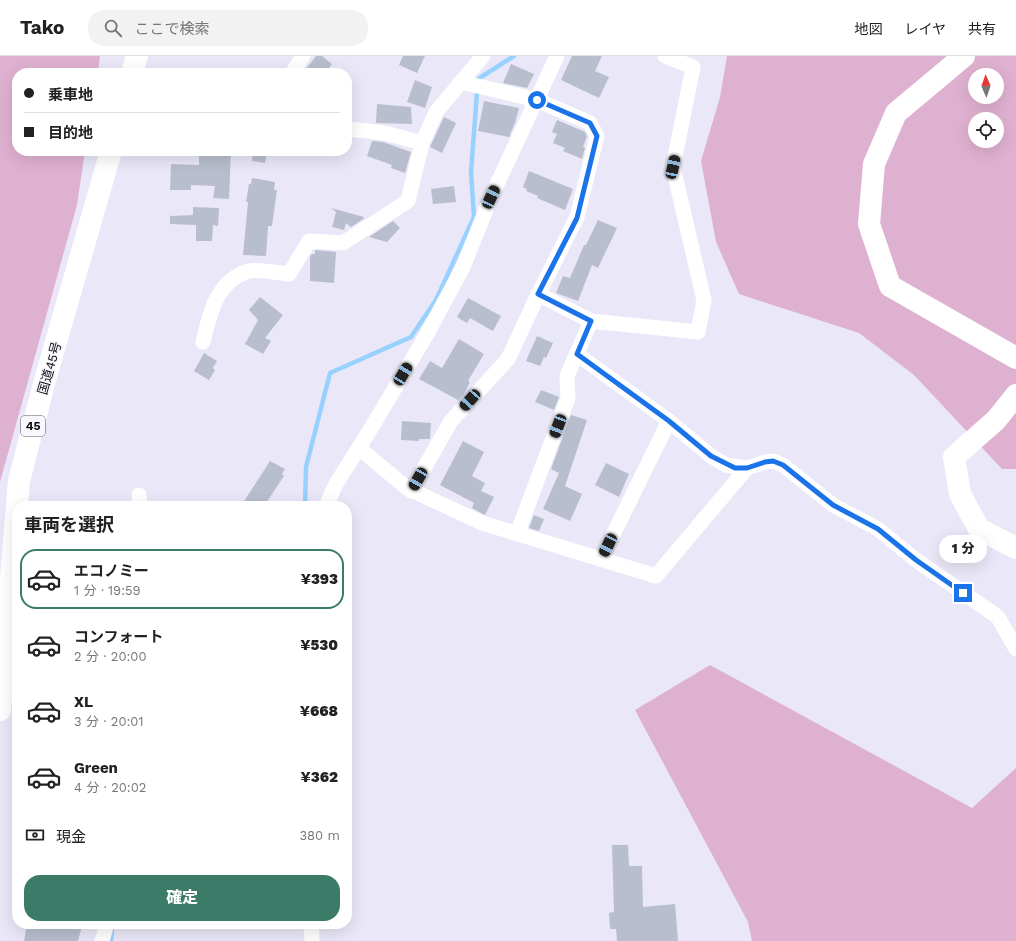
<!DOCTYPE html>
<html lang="ja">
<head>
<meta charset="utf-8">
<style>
  :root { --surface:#fff; --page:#f2f2f2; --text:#222; --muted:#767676; --line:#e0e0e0; --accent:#3c7b68 }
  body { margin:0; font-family:"Work Sans","Noto Sans JP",sans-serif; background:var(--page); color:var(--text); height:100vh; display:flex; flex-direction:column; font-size:15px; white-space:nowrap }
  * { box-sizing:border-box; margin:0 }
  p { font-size:13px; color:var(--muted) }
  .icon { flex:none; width:22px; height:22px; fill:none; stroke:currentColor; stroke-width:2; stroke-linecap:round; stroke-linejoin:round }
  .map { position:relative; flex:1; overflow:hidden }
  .panel { position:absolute; left:12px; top:445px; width:340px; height:428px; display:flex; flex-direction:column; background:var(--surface); border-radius:16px; box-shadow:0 4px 16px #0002 }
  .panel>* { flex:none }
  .guide { position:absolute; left:12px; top:12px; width:340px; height:88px; border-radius:16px; box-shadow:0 4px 16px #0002; display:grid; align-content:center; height:88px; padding:0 12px; background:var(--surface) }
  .needle { width:26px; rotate:358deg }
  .buttons { position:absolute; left:968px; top:12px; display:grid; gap:8px }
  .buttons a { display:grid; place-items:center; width:36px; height:36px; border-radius:50%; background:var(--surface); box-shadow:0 4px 16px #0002; font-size:20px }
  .end { position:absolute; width:18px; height:18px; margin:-9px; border:5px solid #1a73e8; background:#fff; box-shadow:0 0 0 2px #fff }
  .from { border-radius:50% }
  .bubble { position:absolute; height:28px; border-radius:14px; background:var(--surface); box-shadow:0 4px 16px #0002; font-size:13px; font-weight:800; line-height:28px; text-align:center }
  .car { position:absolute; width:12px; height:24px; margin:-12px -6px; border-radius:5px; box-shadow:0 0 3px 1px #0007; background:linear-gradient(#222 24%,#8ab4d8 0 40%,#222 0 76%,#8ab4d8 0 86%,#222 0) }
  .guide b { display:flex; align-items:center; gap:14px; height:38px; font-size:15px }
  .guide b+b { border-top:1px solid var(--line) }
  .guide i { width:10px; height:10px; background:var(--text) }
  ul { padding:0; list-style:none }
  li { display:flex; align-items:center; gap:12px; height:60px; margin:0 8px 6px; padding:0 4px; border:2px solid transparent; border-radius:16px }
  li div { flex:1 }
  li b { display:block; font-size:15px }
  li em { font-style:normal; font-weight:800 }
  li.on { border-color:var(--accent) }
  li>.icon { width:36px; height:36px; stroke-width:1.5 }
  h2 { padding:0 12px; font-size:18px; line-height:48px }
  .pay { display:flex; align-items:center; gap:10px; height:44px; padding:0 12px; font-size:15px }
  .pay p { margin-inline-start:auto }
  .primary-button { display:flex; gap:8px; margin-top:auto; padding:8px 12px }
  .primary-button a { flex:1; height:46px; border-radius:16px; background:var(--accent); color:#fff; font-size:16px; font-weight:800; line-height:46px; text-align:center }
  header { display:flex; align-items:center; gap:24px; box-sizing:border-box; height:56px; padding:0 20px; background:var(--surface); border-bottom:1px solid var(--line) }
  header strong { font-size:19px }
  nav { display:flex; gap:22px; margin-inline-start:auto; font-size:14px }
  .search { width:280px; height:36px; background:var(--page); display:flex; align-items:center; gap:10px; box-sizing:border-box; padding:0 14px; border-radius:16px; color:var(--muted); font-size:15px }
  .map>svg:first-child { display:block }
  .green { fill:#dfb1d0; fill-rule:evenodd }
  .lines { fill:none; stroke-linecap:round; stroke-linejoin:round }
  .stream { stroke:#99d1fe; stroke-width:4.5 }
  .building { fill:#b8becd }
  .street { stroke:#fff; stroke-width:15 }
  .secondary { stroke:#fff; stroke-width:22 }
  .highway { stroke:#fff; stroke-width:22 }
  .route { stroke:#1a73e8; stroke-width:5 }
  .labels { text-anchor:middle; stroke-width:3; stroke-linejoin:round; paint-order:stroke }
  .shield { fill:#f7f7fd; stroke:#545358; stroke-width:1 }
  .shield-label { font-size:12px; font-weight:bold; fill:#0e0d12 }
  .street-label { font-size:13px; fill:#0e0d12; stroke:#f7f7fd }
</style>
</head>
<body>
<header>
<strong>Tako</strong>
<div class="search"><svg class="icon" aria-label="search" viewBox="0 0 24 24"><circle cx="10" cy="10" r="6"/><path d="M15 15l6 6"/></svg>ここで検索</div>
<nav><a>地図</a><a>レイヤ</a><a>共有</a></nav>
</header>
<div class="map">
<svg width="1016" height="885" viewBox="0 0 1016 885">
  <rect width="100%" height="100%" fill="#eae8f8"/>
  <g class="green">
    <polygon points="0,0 100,0 98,17 17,17 17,95 85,95 77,149 0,426"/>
    <path d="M727,0H1016V413H1002L914,319L859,277L739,238L716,186L701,105L720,41ZM975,19H997V41H975ZM975,63H997V85H975Z"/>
    <polygon points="710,609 972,752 1016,712 1016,885 752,885 748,866 635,654"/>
  </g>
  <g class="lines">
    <g class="stream">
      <polyline points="305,450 306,411 330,317 411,281 436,244 474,161 471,116 478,23 514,0"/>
      <polyline points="111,885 112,875"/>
    </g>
  </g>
  <g class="building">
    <polygon points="316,0 322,0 332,8 325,17 303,17"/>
    <polygon points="403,0 425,0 417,17 399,9"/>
    <polygon points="572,0 602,0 595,15 609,21 599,42 561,24"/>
    <polygon points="511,8 534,18 527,32 503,27"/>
    <polygon points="415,24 432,31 425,52 407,46"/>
    <polygon points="484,45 519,52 515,67 509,81 478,75"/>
    <polygon points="377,48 411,51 412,68 376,67"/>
    <polygon points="444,61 456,67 442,97 430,91"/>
    <polygon points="557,64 585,76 587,80 583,91 585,92 582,103 563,95 565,92 553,87 557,78 552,76"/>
    <polygon points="372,85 383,86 411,96 405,117 391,112 392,109 367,100"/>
    <polygon points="199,95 231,95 229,143 213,142 215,130 191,129 191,134 170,134 171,108 199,109"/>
    <polygon points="253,95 267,95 265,107 252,105"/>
    <polygon points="529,115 573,133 565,154 537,142 538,140 526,135 527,133 523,131"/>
    <polygon points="252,122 275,126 274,134 277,134 272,170 268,170 266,200 243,199 248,146 246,146 249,128 251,128"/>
    <polygon points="454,130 456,146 433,148 431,133"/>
    <polygon points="193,151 219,152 218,170 213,169 212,185 196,185 196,169 170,168 170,160 193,159"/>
    <polygon points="331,152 364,161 363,163 351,171 346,167 344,174 332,171 336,156"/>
    <polygon points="598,164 617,172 598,212 592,209 578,245 556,237 563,220 570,222 584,189 586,189"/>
    <polygon points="393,165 400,172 387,186 369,181"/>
    <polygon points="315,194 336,196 334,227 310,225 310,200 312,198 315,198"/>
    <polygon points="260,241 283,259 265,282 271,285 263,298 245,288 258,264 249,254"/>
    <polygon points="468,242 501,260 493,275 470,262 467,267 457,261"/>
    <polygon points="537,280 553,287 546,302 544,301 540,310 526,305"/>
    <polygon points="459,283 484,298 468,325 470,326 464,338 458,344 419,323 430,305 442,312"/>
    <polygon points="204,297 217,305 213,312 215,314 209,324 194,315"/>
    <polygon points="541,334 559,341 554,354 535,346"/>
    <polygon points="571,359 587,364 565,430 582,438 570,465 543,453 559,417 551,413"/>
    <polygon points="402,365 431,367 430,383 419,383 419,385 401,384"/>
    <polygon points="463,385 484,396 472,420 485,427 481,435 494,441 485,459 472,452 474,447 440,429"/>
    <polygon points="270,405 285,413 282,418 284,420 264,450 241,450"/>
    <polygon points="606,407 629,418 619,441 595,429"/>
    <polygon points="534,459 544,463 539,475 529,472"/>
    <polygon points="612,789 628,789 629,810 642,810 643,851 675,848 678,885 617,885 616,873 610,873 609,857 614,856"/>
    <polygon points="27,868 74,868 82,870 78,885 24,885"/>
  </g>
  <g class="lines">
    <g class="street">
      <polyline points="292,17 303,0"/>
      <polyline points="347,73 385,77 422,87 436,56 483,0"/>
      <polyline points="538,238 591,265 698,276 704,244 673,111 693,11 665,0"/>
      <path d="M203,286C210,257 216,225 249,215C258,213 280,217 289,218L309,185L343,187L408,145L422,87"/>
      <polyline points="577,298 669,365 711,400 726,409 747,412 765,406 773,405 783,409 833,449 878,473 916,504 998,561 1016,593"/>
      <polyline points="359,392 407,432 482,467 656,520 747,412"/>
      <polyline points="411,435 451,365 508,303 536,243 577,161 597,80 590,67 537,44 461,26"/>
      <polyline points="139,439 140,450"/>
      <polyline points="326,450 336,428 373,369 427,278 463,211 491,141 557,0"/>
      <polyline points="517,478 568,342 567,320 591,265"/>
      <polyline points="601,503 669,365"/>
      <polyline points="311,868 312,885"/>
      <polyline points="102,885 107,868"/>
    </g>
    <g class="secondary">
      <polyline points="964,0 896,57 874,108 869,168 890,230 1016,302"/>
      <polyline points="1016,339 996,364 954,401 960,438 979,473 1016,492"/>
    </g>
    <g class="highway">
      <polyline points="132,17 137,0"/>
      <polyline points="0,654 19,425 45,324 111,95"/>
    </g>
  </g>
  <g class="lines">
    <polyline class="route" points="537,44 590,67 597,80 577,162 538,238 591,265 577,298 669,365 711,400 735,412 747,412 765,406 773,405 783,409 833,449 878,473 916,504 963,537"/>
  </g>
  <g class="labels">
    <rect class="shield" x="21" y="360" width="24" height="20" rx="3"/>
    <g class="shield-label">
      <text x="33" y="374">45</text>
    </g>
    <g class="street-label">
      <text transform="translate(49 312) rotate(-74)" y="5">国道45号</text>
    </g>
  </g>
</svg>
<div class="buttons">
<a><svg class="needle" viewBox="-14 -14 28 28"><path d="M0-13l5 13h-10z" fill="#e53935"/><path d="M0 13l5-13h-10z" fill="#767676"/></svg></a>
<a><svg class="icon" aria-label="locate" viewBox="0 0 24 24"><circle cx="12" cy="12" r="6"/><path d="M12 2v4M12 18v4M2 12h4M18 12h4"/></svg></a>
</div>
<i class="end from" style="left:537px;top:44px"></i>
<i class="end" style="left:963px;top:537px"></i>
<div class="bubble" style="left:939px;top:479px;width:48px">1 分</div>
<i class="car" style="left:673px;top:111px;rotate:12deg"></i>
<i class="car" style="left:491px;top:141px;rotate:25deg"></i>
<i class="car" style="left:403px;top:318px;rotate:31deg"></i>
<i class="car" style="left:470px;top:344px;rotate:222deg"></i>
<i class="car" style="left:558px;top:370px;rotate:201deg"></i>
<i class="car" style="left:418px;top:423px;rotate:210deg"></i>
<i class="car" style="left:608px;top:489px;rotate:206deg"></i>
<div class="guide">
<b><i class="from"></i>乗車地</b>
<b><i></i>目的地</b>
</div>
<section class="panel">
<h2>車両を選択</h2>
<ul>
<li class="on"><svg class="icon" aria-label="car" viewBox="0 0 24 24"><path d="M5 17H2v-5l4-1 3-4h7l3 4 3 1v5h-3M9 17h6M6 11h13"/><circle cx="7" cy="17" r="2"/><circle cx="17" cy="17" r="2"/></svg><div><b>エコノミー</b><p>1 分 · 19:59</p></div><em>¥393</em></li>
<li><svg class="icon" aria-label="car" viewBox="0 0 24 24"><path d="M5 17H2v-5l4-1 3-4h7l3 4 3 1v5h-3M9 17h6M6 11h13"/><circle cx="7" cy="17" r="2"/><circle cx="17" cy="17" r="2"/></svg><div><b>コンフォート</b><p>2 分 · 20:00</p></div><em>¥530</em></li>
<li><svg class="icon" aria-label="car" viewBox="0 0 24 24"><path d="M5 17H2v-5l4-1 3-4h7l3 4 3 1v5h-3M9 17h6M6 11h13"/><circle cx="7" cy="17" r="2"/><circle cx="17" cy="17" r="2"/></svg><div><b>XL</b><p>3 分 · 20:01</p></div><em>¥668</em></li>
<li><svg class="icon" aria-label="car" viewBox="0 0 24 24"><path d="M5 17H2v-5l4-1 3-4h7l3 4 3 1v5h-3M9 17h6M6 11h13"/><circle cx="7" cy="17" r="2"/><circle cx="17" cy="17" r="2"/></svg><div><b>Green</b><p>4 分 · 20:02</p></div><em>¥362</em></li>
</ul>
<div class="pay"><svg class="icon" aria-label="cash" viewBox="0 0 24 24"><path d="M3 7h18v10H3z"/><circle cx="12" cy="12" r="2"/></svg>現金<p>380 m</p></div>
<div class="primary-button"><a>確定</a></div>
</section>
</div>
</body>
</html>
